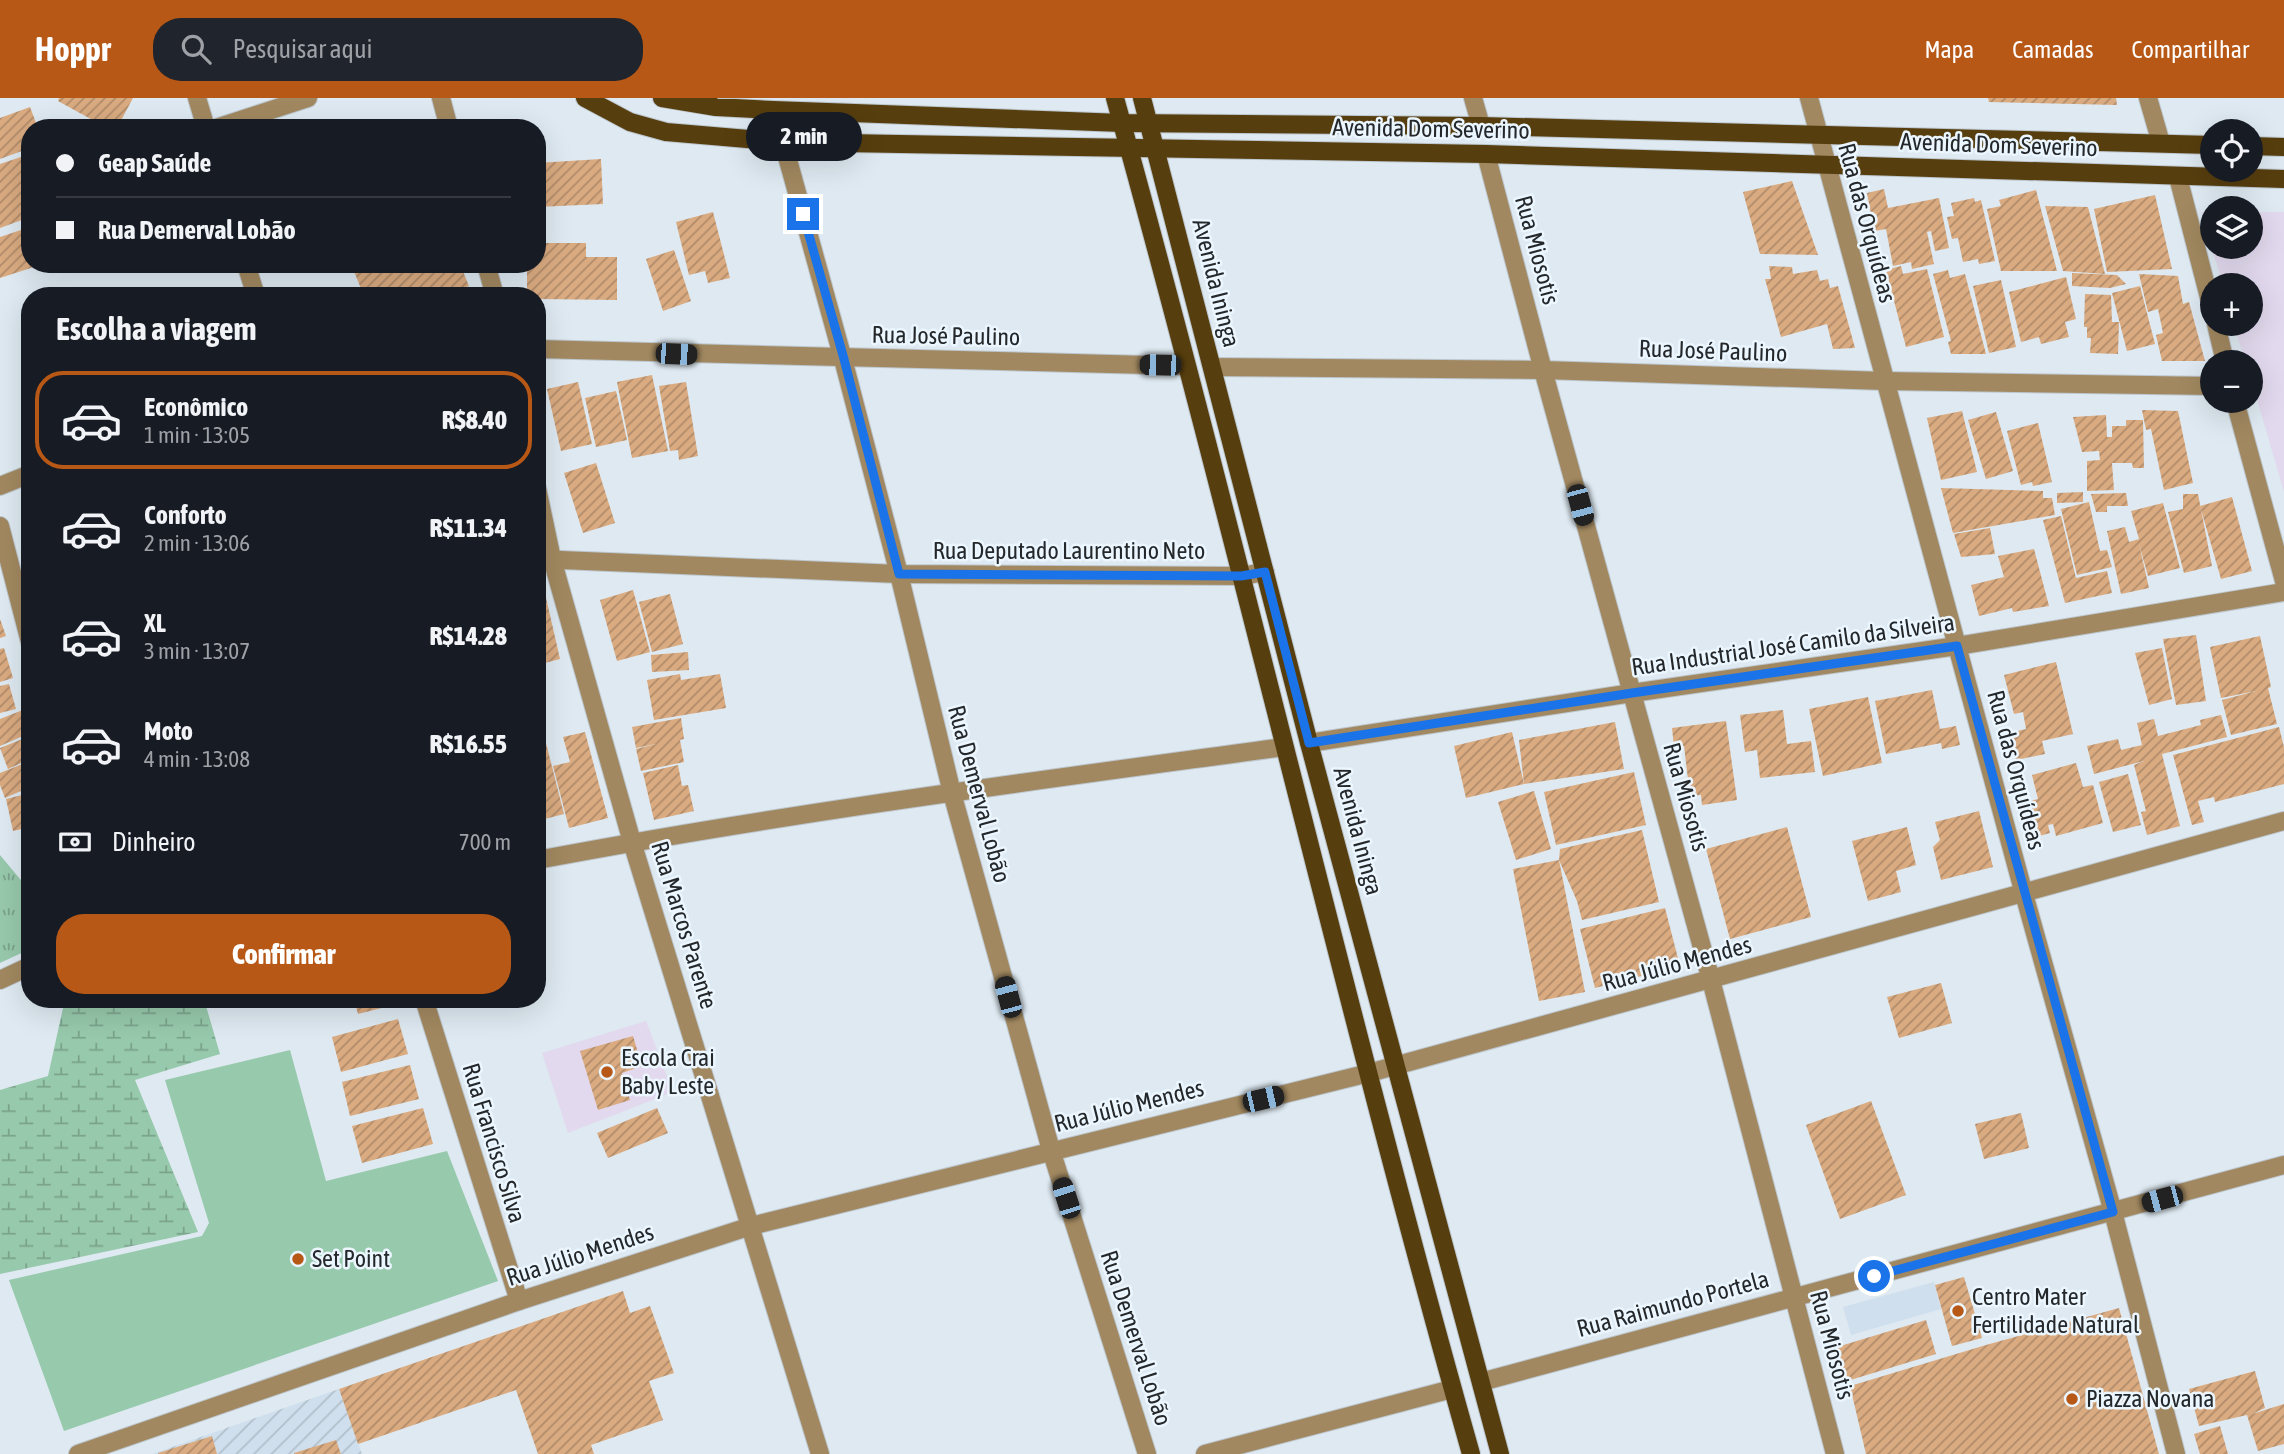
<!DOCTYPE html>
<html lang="pt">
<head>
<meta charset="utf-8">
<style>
  :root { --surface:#171b24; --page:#20242c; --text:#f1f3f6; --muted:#9ea1a6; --line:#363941; --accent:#b85816 }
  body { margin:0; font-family:"Asap Condensed",sans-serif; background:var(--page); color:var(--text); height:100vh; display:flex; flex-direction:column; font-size:26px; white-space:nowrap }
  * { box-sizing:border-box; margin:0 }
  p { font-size:23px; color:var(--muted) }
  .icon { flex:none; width:38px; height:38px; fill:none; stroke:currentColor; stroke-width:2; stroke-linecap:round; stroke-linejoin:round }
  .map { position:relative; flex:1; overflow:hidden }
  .drawer { position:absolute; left:21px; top:189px; width:525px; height:721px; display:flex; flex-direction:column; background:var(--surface); border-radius:28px; box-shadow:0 7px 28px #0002 }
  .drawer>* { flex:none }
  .guide { position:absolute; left:21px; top:21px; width:525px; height:154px; border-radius:28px; box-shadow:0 7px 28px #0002; display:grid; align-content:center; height:154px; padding:0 35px; background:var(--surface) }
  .fabs { position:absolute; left:2200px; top:21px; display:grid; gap:14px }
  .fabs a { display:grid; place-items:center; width:63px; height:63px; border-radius:50%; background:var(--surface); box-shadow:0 7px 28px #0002; font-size:35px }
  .end { position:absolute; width:32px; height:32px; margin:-16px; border:9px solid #1a73e8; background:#fff; box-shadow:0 0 0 4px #fff }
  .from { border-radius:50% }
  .bubble { position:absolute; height:49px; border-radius:24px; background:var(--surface); box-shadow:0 7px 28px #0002; font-size:23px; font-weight:800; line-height:49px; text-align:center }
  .car { position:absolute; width:21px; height:42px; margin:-21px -10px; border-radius:9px; box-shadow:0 0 5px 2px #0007; background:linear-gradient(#222 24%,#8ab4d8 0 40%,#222 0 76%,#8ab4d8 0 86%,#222 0) }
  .guide b { display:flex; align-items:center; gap:24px; height:66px; font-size:26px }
  .guide b+b { border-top:2px solid var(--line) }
  .guide i { width:18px; height:18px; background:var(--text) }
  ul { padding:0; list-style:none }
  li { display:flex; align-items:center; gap:21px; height:98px; margin:0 14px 10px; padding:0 21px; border:4px solid transparent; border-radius:28px }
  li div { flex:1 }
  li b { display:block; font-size:26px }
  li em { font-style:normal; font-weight:800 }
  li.current { border-color:var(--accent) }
  li>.icon { width:63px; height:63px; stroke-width:1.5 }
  h2 { padding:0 35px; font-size:32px; line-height:84px }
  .pay { display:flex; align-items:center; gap:18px; height:77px; padding:0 35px; font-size:26px }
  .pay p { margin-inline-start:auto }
  .action { display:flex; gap:14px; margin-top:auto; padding:14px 35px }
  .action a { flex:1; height:80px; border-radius:28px; background:var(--accent); color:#fff; font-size:28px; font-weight:800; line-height:80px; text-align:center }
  header { display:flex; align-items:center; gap:42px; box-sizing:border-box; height:98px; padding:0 35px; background:var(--accent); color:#fff }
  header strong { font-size:33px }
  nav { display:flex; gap:38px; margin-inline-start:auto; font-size:24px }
  .search { width:490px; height:63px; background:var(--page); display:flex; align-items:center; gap:18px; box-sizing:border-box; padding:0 24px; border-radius:28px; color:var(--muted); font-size:26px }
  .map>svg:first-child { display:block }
  .industrial { fill:url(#industrial-furrows) }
  .education { fill:#e2d9ee }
  .built { fill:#cfdfed }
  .grass { fill:url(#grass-tufts) }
  .wetland { fill:url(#wetland-marsh) }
  .pitch { fill:#97c9ac }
  .building { fill:url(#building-hatch) }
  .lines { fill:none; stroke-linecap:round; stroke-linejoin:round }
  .minor-casing { stroke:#bdc6cd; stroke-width:20 }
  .major-casing { stroke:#bdc6cd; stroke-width:20 }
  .minor { stroke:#a18860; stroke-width:18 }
  .major { stroke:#573e0e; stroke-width:18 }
  .route { stroke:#1a73e8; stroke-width:9 }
  .poi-dot { fill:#b85816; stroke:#ebf6ff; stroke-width:2.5 }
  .labels { text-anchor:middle; stroke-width:5; stroke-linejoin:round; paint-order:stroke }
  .street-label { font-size:24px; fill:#24282b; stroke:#ebf6ff }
  .poi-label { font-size:24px; fill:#24282b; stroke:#ebf6ff; text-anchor:start }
</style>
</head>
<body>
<header>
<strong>Hoppr</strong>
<div class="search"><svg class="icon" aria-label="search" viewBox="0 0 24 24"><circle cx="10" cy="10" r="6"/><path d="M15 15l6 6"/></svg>Pesquisar aqui</div>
<nav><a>Mapa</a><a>Camadas</a><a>Compartilhar</a></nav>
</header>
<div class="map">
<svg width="2284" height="1356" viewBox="0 0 2284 1356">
  <defs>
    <pattern id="industrial-furrows" width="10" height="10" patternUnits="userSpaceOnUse" patternTransform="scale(1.75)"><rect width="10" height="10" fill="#cfdfed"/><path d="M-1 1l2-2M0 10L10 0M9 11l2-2" fill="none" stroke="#b2bfcb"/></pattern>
    <pattern id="grass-tufts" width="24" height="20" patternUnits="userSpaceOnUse" patternTransform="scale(1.75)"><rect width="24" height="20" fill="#97c9ac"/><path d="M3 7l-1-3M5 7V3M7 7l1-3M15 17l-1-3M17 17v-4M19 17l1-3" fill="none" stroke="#7ba38c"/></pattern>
    <pattern id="wetland-marsh" width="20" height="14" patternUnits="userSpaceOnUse" patternTransform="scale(1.75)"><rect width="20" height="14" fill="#97c9ac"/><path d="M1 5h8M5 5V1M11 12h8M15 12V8" fill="none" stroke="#7ba38c"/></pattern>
    <pattern id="building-hatch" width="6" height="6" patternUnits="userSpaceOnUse" patternTransform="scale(1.75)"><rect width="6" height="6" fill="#daab81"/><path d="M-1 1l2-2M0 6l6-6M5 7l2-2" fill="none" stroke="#b18b6a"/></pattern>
  </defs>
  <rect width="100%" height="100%" fill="#dee9f1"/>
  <polygon class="industrial" points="339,1291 362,1356 152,1356"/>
  <g class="education">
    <polygon points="2201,114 2212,114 2212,149 2250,149 2251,114 2284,114 2284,394 2251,281 2250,264 2245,264 2234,226 2250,226 2250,187 2223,187"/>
    <polygon points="646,923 673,994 568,1035 542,955"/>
  </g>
  <polygon class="built" points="1934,1184 1941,1211 1851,1237 1843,1209"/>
  <polygon class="grass" points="0,757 30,793 30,851 0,865"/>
  <polygon class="wetland" points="65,901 204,901 220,956 135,982 198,1134 0,1176 0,992 48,978"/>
  <polygon class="pitch" points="290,952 326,1083 447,1053 498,1183 64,1333 9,1182 202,1138 209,1125 165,982"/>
  <g class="building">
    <polygon points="59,0 133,0 117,30 107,30 58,3"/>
    <polygon points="1988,0 2116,0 2117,7 1989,4"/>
    <polygon points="30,9 38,30 30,30 30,50 0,61 0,20"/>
    <polygon points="30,56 30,79 24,81 30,96 30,119 0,130 0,66"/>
    <polygon points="601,61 603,106 537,109 537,65"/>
    <polygon points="1792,83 1818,157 1760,156 1743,94"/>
    <polygon points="1884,91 1888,110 1939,100 1949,150 1935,153 1931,133 1927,134 1934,166 1912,171 1911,164 1893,168 1886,131 1874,133 1867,95"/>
    <polygon points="2036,92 2057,173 2001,173 1987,111 2001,108 1999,102"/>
    <polygon points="2155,97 2172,171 2107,174 2094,111"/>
    <polygon points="1974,100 1975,104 1981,102 1995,163 1979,166 1978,161 1963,164 1958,140 1952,141 1947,119 1954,118 1951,105"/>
    <polygon points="2045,108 2088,109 2105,176 2063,173"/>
    <polygon points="713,114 730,180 708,185 705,173 689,177 676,124"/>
    <polygon points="30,129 30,166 40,167 0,180 0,139"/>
    <polygon points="537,145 586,145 586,159 617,159 617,202 537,201 537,198 527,198 527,166 537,166"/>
    <polygon points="674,152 691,203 663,213 646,161"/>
    <polygon points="351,166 460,166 469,188 445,198 364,198"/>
    <polygon points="1769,168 1792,169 1793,176 1817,172 1820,183 1828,181 1830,190 1838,188 1855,250 1833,251 1827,226 1781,239 1765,181 1771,181"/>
    <polygon points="1901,168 1903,176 1927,171 1944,239 1906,249 1886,172"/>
    <polygon points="1948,172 1950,180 1965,176 1986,256 1951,256 1948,244 1951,243 1933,176"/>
    <polygon points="2072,175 2117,177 2126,186 2110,190 2072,188"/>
    <polygon points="2139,176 2178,178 2183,206 2189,204 2205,263 2162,263 2156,237 2163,235 2158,211 2148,214"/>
    <polygon points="2066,179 2076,221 2065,224 2069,239 2041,246 2039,239 2021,244 2009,194"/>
    <polygon points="2001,182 2016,249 1989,255 1973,188"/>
    <polygon points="2140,188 2155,246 2127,253 2112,195"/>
    <polygon points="2085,196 2111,197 2112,224 2119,224 2118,256 2090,255 2091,240 2087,240 2087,229 2084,229"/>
    <polygon points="652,277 668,353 632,360 617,284"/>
    <polygon points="578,284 592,346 561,353 547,291"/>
    <polygon points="686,284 698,358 679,362 678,352 670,353 659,288"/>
    <polygon points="616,293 627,342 596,349 585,300"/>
    <polygon points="2142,312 2178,313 2193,385 2164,392 2151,331 2146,332"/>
    <polygon points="1962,313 1977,374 1941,382 1927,320"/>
    <polygon points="1996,314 2013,373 1986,381 1968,322"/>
    <polygon points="2106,317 2107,339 2112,339 2112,328 2126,328 2126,322 2143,322 2144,370 2133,370 2132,365 2112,365 2114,392 2087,393 2087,363 2100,362 2099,353 2082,354 2073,319"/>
    <polygon points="2038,325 2052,384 2033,388 2032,384 2021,387 2007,333"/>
    <polygon points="596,365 615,425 583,435 564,375"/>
    <polygon points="1941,390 2043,393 2043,400 2052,400 2055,417 1953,435"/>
    <polygon points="2083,394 2083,404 2057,405 2057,395"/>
    <polygon points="2126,395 2128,408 2107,408 2107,414 2096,414 2091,396"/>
    <polygon points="2183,396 2198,396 2212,468 2184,475 2168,414 2183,411"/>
    <polygon points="2232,399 2252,473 2221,481 2200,408"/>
    <polygon points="2089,404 2100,453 2107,452 2112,469 2077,477 2061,411"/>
    <polygon points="2163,405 2180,470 2148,478 2139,446 2149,490 2121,496 2107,433 2125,429 2129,444 2139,441 2131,413"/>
    <polygon points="2061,418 2076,480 2107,473 2112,495 2065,505 2043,422"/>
    <polygon points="1990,430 1995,456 1961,459 1954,436"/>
    <polygon points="2034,451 2049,508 2013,514 2012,510 1979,518 1971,487 2004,479 1998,458"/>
    <polygon points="542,482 560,561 537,567 537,483"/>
    <polygon points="633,492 650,554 617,563 600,502"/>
    <polygon points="670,496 683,546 652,554 639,504"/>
    <polygon points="0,521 6,538 0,540"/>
    <polygon points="2196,537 2206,603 2176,607 2163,541"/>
    <polygon points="2260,538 2271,589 2268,590 2277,626 2231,637 2222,602 2256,593 2221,600 2210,549"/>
    <polygon points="4,550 13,580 0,584 0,551"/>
    <polygon points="2162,550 2172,601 2149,607 2135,555"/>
    <polygon points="688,554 689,572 652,574 651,557"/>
    <polygon points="2056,564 2073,636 2042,643 2045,656 2016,662 2009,635 2026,631 2023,614 2014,616 2004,577"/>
    <polygon points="680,576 681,582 720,576 726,610 654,622 647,582"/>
    <polygon points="9,586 16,611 0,615 0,588"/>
    <polygon points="1932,592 1940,631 1956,628 1960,647 1942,651 1941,645 1886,656 1875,603"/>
    <polygon points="1868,599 1882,665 1823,678 1809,611"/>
    <polygon points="28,610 30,635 0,648 0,621"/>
    <polygon points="1783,612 1787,646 1811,643 1815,674 1760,680 1757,652 1745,654 1740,617"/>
    <polygon points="2221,617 2227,639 2162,656 2180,728 2147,737 2141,714 2146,713 2134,667 2144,663 2094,676 2087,648 2118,641 2121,652 2142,647 2137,625 2154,621 2158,638 2201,627 2200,622"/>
    <polygon points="681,620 684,641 680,642 684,664 641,673 636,651 656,646 636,650 632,629"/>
    <polygon points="1726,623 1737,702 1702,707 1701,697 1690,698 1684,648 1674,649 1672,630"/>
    <polygon points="1615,624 1624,671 1524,686 1519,642"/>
    <polygon points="2279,629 2284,649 2284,686 2215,704 2214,699 2198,703 2204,724 2192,727 2173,657"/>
    <polygon points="585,634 608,720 569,730 553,668 570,664 563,639"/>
    <polygon points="1512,634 1524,686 1466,700 1454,648"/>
    <polygon points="30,638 30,661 8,671 0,650"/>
    <polygon points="545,641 564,716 537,723 537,642"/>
    <polygon points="30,663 30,689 5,700 0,687 0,675"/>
    <polygon points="2076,665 2083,689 2093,687 2103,725 2056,738 2053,726 2048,727 2050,735 2039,738 2030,703 2038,701 2032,677"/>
    <polygon points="678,667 682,688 688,687 694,713 654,722 643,675"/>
    <polygon points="1634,674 1646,727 1556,747 1544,694"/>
    <polygon points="2128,676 2141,727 2113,734 2099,684"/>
    <polygon points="1534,693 1551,751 1516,762 1498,704"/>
    <polygon points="30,695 30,729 13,733 6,701"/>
    <polygon points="1979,713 1993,769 1941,782 1933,749 1940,742 1935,724"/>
    <polygon points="1787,729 1811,819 1730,841 1706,751"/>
    <polygon points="1907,729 1916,767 1896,773 1901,794 1868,803 1852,743"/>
    <polygon points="1642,732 1659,804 1582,822 1577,803 1559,762 1560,751"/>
    <polygon points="1559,762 1585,894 1539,903 1513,771"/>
    <polygon points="1665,810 1680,868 1595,890 1580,831"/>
    <polygon points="1941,885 1952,925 1899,940 1887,899"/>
    <polygon points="302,901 332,901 332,902 304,910"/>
    <polygon points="354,901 400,901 401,905 358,916"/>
    <polygon points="398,921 408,956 341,974 332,939"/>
    <polygon points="633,938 642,968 622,975 630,1002 598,1012 580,953"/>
    <polygon points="410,967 419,1001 350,1018 342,984"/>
    <polygon points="1871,1003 1906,1097 1840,1121 1806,1027"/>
    <polygon points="423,1010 433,1046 362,1065 352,1028"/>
    <polygon points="657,1010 668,1035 608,1060 597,1035"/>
    <polygon points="2021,1015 2029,1050 1984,1061 1975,1026"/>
    <polygon points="1964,1179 1982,1240 1952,1248 1935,1187"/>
    <polygon points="623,1193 630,1215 650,1208 674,1275 649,1283 663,1322 591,1347 594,1356 538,1356 516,1292 358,1346 339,1291"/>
    <polygon points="2119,1210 2159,1356 1866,1356 1850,1288 1986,1247"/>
    <polygon points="1926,1222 1936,1256 1847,1283 1837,1249"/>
    <polygon points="2255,1273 2265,1310 2252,1316 2284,1306 2284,1346 2258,1353 2247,1317 2199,1328 2189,1291"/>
    <polygon points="2220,1328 2228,1356 2200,1356 2194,1336"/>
    <polygon points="212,1338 217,1356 158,1356 158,1355"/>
    <polygon points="336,1342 341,1356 294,1356 294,1355"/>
  </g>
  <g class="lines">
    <g class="minor-casing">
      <g id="minor">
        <polyline points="197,0 206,30"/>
        <polyline points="441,0 449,30"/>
        <polyline points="1473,0 1481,28"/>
        <polyline points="1809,0 2024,796 2113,1114 2176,1356"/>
        <polyline points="2148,0 2161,45"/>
        <polyline points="216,30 308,0"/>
        <polyline points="783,44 843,261 899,476 952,695 1051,1052 1147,1356"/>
        <polyline points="1486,56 1543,272 1711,882 1835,1356"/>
        <polyline points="2178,79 2212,211"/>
        <polyline points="246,166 256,198"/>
        <polyline points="486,166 495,198"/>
        <polyline points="2216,226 2225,264"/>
        <polyline points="537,251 1186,268"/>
        <polyline points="1212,269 1543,272 1884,283 2212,288"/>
        <polyline points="2235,303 2284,483"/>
        <polyline points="0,388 30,376"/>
        <polyline points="537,390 552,461 632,744 820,1356"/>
        <polyline points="0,428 30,544"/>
        <polyline points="537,461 899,476 1241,478 1265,474"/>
        <polyline points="1309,645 1632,595 1957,548 2284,494"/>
        <path d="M537,762C785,715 1035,683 1284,649"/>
        <polyline points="0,882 30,868"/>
        <polyline points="424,901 519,1203"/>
        <polyline points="1481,1284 2284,1067"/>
        <polyline points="78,1356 519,1203 751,1128 1369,975 2284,723"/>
        <polyline points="1205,1356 1452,1291"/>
      </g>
    </g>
    <g class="major-casing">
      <g id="major">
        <polyline points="585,0 630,24 666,34 783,44 1486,56 2284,81"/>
        <polyline points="662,0 716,9 773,12 1122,25 1481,28 2212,47"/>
        <path d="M1115,0C1240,450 1344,906 1471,1356"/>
        <polyline points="1142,0 1309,645 1500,1356"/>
        <polyline points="2250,48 2284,49"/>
      </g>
    </g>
    <use href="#minor" class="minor"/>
    <use href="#major" class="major"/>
  </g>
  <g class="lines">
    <polyline class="route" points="803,116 844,261 899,476 1241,478 1265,474 1309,645 1632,595 1957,548 2113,1114 1874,1178"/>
  </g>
  <g class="poi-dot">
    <circle cx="607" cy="974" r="7"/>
    <circle cx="298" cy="1161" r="7"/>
    <circle cx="1958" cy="1213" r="7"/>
    <circle cx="2072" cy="1301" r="7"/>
  </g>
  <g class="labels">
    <g class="street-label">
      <text transform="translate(1431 31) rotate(1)" y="8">Avenida Dom Severino</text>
      <text transform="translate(1999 47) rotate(2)" y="8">Avenida Dom Severino</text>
      <text transform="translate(1867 125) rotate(75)" y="8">Rua das Orquídeas</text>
      <text transform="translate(1537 152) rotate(75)" y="8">Rua Miosotis</text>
      <text transform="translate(1216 185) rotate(76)" y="8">Avenida Ininga</text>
      <text transform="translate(946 238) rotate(1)" y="8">Rua José Paulino</text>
      <text transform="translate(1713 253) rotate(2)" y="8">Rua José Paulino</text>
      <text x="1069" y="461">Rua Deputado Laurentino Neto</text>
      <text transform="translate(1793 547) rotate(-8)" y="8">Rua Industrial José Camilo da Silveira</text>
      <text transform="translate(2016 672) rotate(75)" y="8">Rua das Orquídeas</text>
      <text transform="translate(979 696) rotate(75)" y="8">Rua Demerval Lobão</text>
      <text transform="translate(1686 699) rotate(74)" y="8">Rua Miosotis</text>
      <text transform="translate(1358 733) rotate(75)" y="8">Avenida Ininga</text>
      <text transform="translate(684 827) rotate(73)" y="8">Rua Marcos Parente</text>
      <text transform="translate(1677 866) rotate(-15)" y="8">Rua Júlio Mendes</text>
      <text transform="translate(1129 1008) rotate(-14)" y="8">Rua Júlio Mendes</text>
      <text transform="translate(494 1045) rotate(73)" y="8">Rua Francisco Silva</text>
      <text transform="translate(580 1157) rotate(-18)" y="8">Rua Júlio Mendes</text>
      <text transform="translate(1673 1206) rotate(-15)" y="8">Rua Raimundo Portela</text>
      <text transform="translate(1136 1240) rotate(72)" y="8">Rua Demerval Lobão</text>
      <text transform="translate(1832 1247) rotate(75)" y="8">Rua Miosotis</text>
    </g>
    <g class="poi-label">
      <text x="621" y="968">Escola Crai<tspan x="621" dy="28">Baby Leste</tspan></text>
      <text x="312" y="1169">Set Point</text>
      <text x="1972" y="1207">Centro Mater<tspan x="1972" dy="28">Fertilidade Natural</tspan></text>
      <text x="2086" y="1309">Piazza Novana</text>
    </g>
  </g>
</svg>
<div class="fabs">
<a><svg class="icon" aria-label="locate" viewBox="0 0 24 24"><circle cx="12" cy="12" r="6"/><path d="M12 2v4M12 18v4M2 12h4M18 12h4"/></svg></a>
<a><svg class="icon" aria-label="layers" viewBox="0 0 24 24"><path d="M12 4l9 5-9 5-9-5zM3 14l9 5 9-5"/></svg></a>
<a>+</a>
<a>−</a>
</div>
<i class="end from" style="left:1874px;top:1178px"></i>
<i class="end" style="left:803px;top:116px"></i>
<div class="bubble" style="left:746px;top:14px;width:116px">2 min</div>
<i class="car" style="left:676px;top:256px;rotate:92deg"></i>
<i class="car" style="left:1160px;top:267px;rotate:271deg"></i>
<i class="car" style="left:1580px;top:407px;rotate:165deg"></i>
<i class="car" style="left:1008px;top:899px;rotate:345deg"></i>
<i class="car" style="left:1263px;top:1001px;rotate:77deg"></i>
<i class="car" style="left:1066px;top:1100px;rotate:342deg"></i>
<i class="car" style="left:2162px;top:1101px;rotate:255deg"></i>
<div class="guide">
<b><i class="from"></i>Geap Saúde</b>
<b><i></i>Rua Demerval Lobão</b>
</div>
<section class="drawer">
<h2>Escolha a viagem</h2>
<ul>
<li class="current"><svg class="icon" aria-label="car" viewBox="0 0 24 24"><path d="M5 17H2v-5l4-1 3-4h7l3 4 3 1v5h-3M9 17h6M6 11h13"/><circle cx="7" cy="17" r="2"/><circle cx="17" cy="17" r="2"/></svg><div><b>Econômico</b><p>1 min · 13:05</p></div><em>R$8.40</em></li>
<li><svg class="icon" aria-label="car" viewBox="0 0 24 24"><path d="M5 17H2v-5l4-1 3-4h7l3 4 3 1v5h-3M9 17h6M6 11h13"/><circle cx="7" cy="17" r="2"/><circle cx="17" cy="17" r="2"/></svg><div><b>Conforto</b><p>2 min · 13:06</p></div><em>R$11.34</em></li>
<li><svg class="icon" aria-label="car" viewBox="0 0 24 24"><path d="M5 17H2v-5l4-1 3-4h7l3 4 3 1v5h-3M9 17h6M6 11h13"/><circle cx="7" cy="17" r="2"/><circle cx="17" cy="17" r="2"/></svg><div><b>XL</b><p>3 min · 13:07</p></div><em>R$14.28</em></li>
<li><svg class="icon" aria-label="car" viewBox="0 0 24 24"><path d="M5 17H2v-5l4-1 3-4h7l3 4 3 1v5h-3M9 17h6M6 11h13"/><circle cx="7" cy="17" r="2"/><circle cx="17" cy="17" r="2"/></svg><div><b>Moto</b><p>4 min · 13:08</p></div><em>R$16.55</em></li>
</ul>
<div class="pay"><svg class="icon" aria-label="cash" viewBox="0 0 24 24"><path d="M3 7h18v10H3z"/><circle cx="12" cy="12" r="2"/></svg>Dinheiro<p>700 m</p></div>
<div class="action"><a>Confirmar</a></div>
</section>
</div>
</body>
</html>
